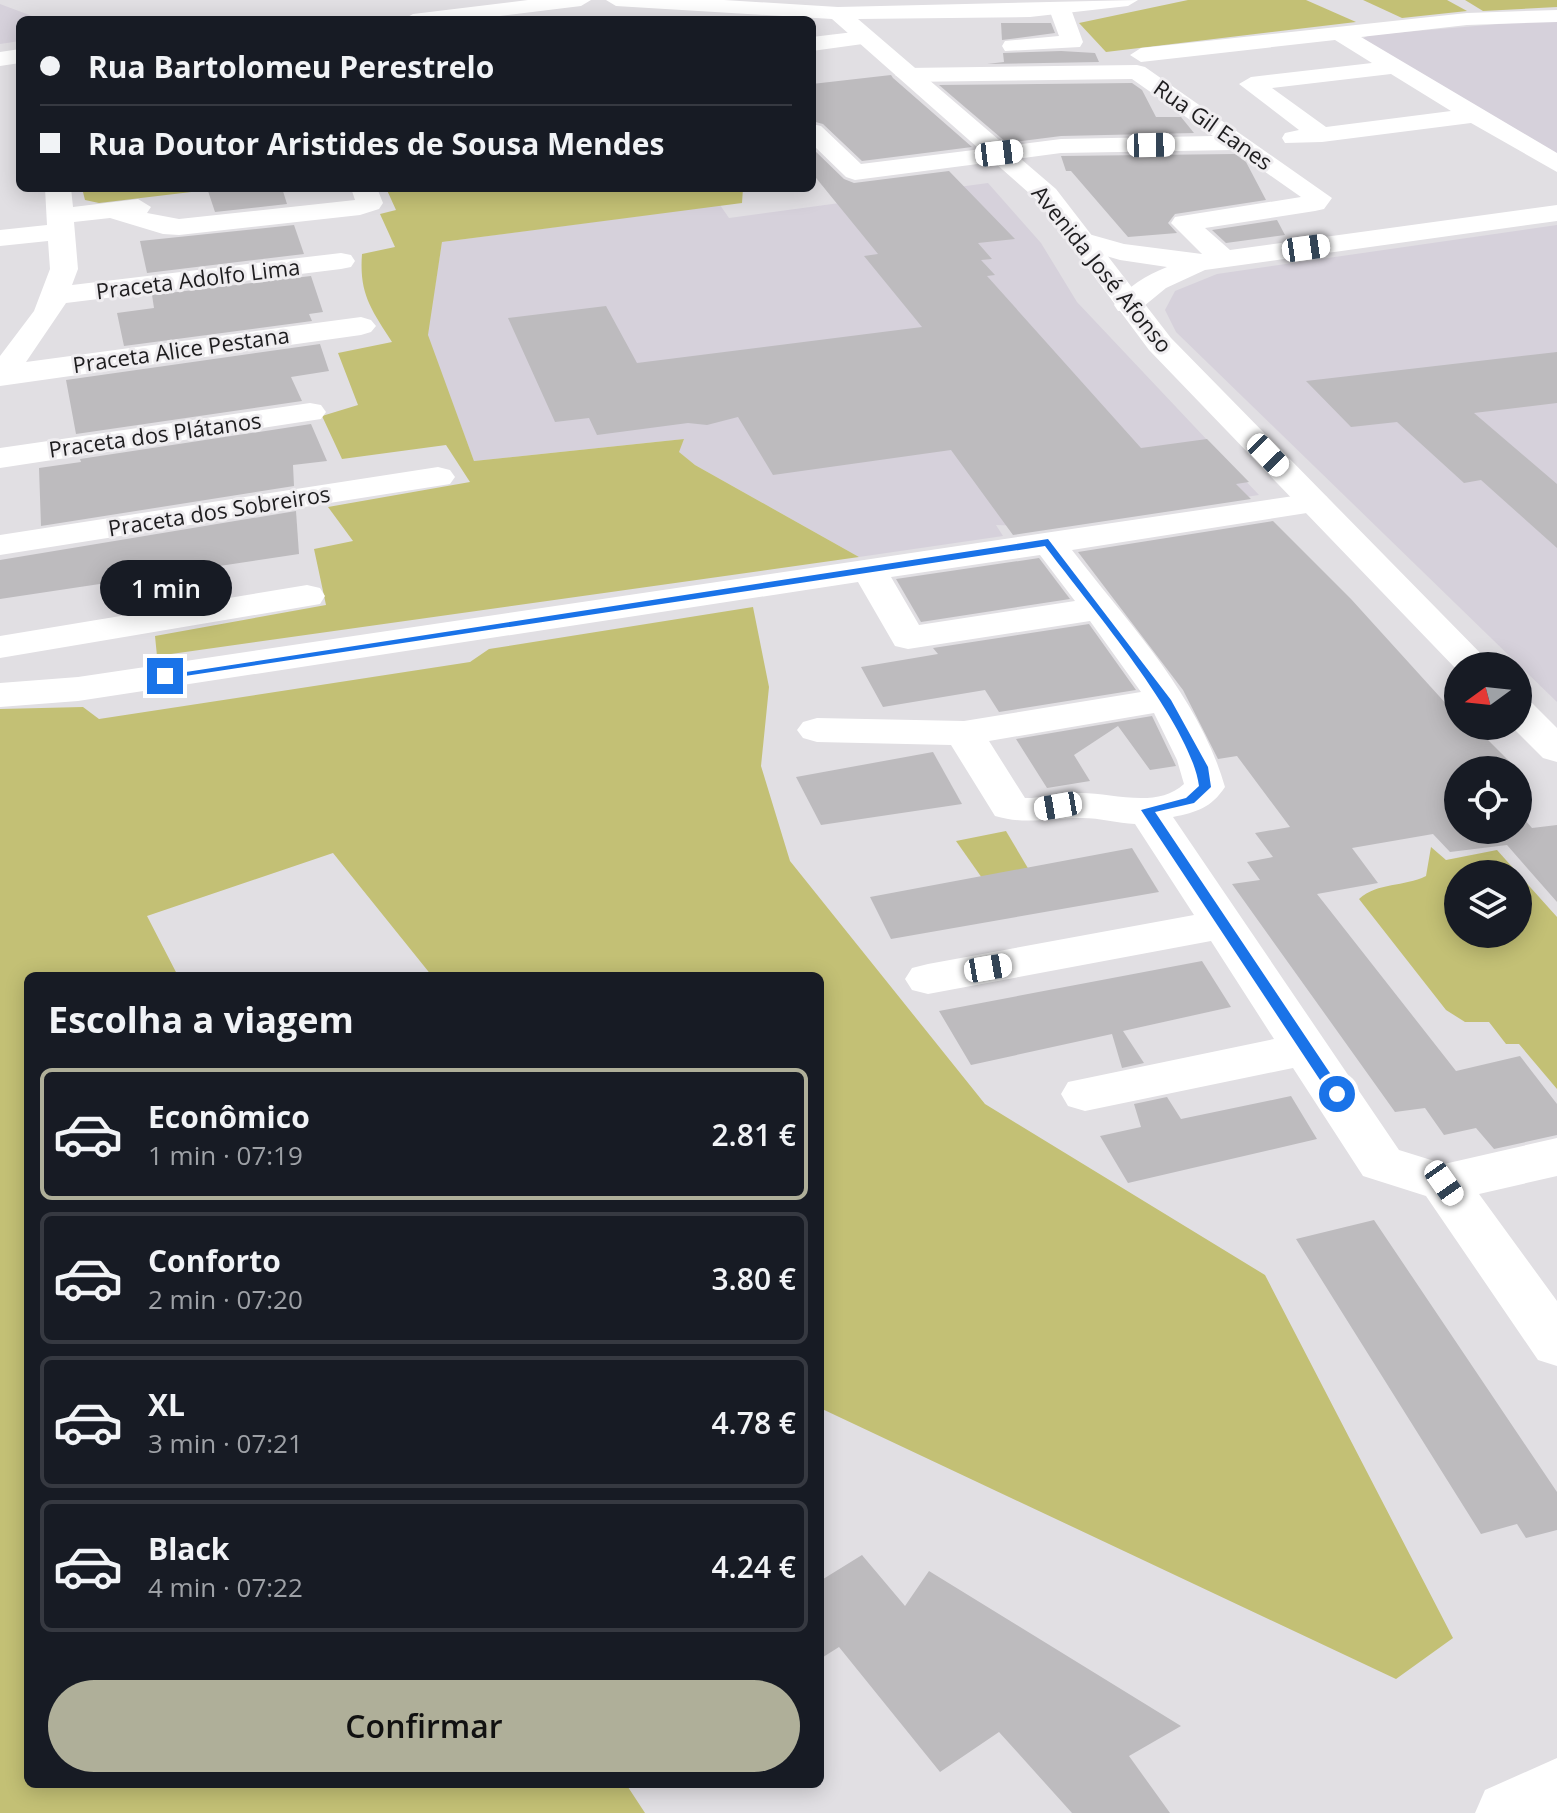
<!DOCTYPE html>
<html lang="pt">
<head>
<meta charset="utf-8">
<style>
  :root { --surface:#171b24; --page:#242831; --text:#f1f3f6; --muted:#9ea1a6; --line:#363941; --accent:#afaf99 }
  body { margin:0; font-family:"Open Sans",sans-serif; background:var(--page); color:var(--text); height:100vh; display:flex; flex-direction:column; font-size:30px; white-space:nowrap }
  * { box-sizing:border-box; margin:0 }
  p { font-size:26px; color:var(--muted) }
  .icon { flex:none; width:44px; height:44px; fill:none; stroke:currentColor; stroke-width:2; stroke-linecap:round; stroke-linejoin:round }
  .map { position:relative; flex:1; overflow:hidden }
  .details { position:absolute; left:24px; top:972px; width:800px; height:816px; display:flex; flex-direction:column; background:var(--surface); border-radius:12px; box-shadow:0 4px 20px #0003 }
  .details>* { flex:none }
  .guide { position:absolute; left:16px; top:16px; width:800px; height:176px; border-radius:12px; box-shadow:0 4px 20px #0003; display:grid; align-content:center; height:176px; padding:0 24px; background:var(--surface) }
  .needle { width:52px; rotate:255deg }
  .controls { position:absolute; left:1444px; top:652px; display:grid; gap:16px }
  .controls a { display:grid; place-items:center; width:88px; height:88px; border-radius:50%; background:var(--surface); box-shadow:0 4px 20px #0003; font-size:40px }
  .end { position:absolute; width:36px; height:36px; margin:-18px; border:10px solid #1a73e8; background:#fff; box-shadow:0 0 0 4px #fff }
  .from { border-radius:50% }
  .bubble { position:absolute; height:56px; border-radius:28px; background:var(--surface); box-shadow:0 4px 20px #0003; font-size:26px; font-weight:600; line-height:56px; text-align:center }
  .car { position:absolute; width:24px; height:48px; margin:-24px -12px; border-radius:10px; box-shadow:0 0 6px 2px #0007; background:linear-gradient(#fff 24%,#345 0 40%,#fff 0 76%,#345 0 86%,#fff 0) }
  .guide b { display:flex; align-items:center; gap:28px; height:76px; font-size:30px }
  .guide b+b { border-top:2px solid var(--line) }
  .guide i { width:20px; height:20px; background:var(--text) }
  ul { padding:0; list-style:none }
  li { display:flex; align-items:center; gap:24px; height:132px; margin:0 16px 12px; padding:0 8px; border:4px solid var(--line); border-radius:12px }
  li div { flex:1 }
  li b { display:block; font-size:30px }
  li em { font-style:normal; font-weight:600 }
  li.current { border-color:var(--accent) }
  li>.icon { width:72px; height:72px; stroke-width:1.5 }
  h2 { padding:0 24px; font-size:36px; line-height:96px }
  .primary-button { display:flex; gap:16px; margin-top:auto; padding:16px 24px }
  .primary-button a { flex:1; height:92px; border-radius:48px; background:var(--accent); color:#111; font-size:32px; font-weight:600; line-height:92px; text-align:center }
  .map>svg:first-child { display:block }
  .built { fill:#d6d1db }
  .green { fill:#c3c075; fill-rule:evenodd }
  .building { fill:#bdbbbe }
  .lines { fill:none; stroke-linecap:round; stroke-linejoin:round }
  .street { fill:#fff; fill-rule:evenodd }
  .secondary { fill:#fff; fill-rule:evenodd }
  .primary { fill:#fff; fill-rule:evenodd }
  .route { fill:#1a73e8 }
  .labels { text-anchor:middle; stroke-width:6; stroke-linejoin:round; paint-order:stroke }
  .far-street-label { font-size:22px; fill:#1e1d1f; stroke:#efedf0 }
</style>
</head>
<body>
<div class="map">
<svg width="1557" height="1813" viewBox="0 0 1557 1813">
  <rect width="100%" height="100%" fill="#e1dfe3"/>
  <g class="built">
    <polygon points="0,4 40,19 42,20 20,20 20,41 0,44"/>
    <polygon points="1557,19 1557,154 1362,39 1369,35"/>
    <polygon points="988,183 1041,243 1077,302 1259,495 1047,527 996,525 1003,536 859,557 695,465 678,452 684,439 474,461 427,335 442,242 720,205 729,218"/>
    <polygon points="1557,225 1557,702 1176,332 1165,310 1175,291 1217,274"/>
  </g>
  <g class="green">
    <polygon points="1188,0 1306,0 1356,22 1106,52 1079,23"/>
    <polygon points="1363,0 1447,0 1467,11 1402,18"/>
    <polygon points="1465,0 1557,0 1557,7 1483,11"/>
    <polygon points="82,188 207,188 208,190 99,203 85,200"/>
    <path d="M386,188H743L742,203L442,242L428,335L474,461L684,439L679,452L695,465L859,557L157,656L155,636L326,605L314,549L353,541L328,507L470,482L446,445L342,459L322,416L358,405L338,353L392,342C371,309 359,294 362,254L395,247L380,214L396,210Z"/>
    <polygon points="753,607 769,687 761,766 790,861 985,1104 1265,1275 1453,1638 1396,1679 820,1408 820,976 432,976 333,853 147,916 178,976 28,976 28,1784 626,1784 645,1813 0,1813 0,709 83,707 99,719 470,662 489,649"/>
    <polygon points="1006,831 1029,870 982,878 956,841"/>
    <path d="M1431,847L1446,860L1497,850L1557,917V1089L1519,1044H1506L1489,1022H1465L1446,1010L1359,899C1378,882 1404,887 1426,876ZM1458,874H1518V934H1458Z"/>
  </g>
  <g class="building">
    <polygon points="1001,23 1051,23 1055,33 1002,40"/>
    <polygon points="1061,51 1095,53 1099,62 987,64 1004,62 1003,53"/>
    <polygon points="891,75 893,78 972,147 862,161 823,124 812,121 812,84"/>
    <polygon points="1132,83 1142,90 1156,117 1181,117 1194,133 1061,136 1007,143 939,85"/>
    <polygon points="812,148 844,179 854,183 949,171 1015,239 978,243 992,259 981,260 995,275 987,276 1141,448 1207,439 1249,482 1236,484 1251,499 1013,535 951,450 773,475 738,417 707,425 688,423 597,435 589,418 555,422 508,318 606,306 637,363 922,327 864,256 878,254 812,173"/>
    <polygon points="1235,154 1246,162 1266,200 1175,214 1168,223 1177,233 1128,237 1071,171 1066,171 1061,156"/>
    <polygon points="207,188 282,188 287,204 215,212"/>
    <polygon points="1277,220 1285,235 1226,243 1212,230"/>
    <polygon points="294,225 304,254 147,273 140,241"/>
    <polygon points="311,276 323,312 309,314 312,321 124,346 117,313 154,308 152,295"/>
    <polygon points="320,344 329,371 291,377 302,401 76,434 66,380"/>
    <polygon points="1557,352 1557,403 1474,413 1557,484 1557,548 1481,480 1464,483 1397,422 1351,427 1306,381"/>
    <polygon points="311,424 327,461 293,465 294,486 41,526 39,468 81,462 80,459"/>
    <polygon points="296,511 299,554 0,599 0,560"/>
    <polygon points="1273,521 1351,599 1449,707 1458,710 1458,726 1474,726 1510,762 1478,767 1480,770 1458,770 1458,830 1518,830 1518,812 1532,828 1557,825 1557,902 1507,845 1450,852 1433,834 1352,848 1378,883 1317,894 1456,1071 1520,1056 1557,1104 1557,1135 1494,1149 1476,1128 1444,1135 1425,1108 1395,1112 1232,884 1260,880 1247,862 1273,857 1255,833 1290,827 1237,756 1218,759 1183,690 1078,552"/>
    <polygon points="1039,558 1070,599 921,622 896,579"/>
    <polygon points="1089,624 1136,690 999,712 985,690 883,707 861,667 938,654 933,648"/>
    <polygon points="1152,716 1176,766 1150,770 1118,726 1074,755 1090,781 1047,788 1016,739"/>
    <polygon points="933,752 962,804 821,825 796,777"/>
    <polygon points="1132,848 1159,892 891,939 870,897"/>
    <polygon points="1202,961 1231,1007 1123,1031 1144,1063 1122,1068 1112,1034 971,1065 939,1011"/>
    <polygon points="1291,1096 1317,1139 1128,1183 1100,1136 1141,1127 1134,1104 1167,1097 1181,1119"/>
    <polygon points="1374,1220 1557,1492 1557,1530 1526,1538 1517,1524 1481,1534 1296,1239"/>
    <polygon points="862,1555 905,1606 929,1571 1181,1726 1129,1756 1170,1813 1072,1813 999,1732 940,1772 839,1647 820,1659 820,1581"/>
  </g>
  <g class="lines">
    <g class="street">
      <polygon points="1060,3 1071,9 1083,42 1080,47 1005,51 1002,46 1005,41 1059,36 1049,9"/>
      <path d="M1557,10V22L1467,25L1361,37L1557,153V172L1471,123L1322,142L1285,143L1282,138L1285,133L1299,130L1239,84L1251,77L1372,63L1335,40L1141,62L1130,55L1141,48L1467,13ZM1391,74L1451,111L1326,127L1272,88Z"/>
      <polygon points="862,31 870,33 873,38 870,43 812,51 812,37"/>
      <path d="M1137,65L1145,67L1332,198L1324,209L1315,211L1205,228L1230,250L1557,205V221L1205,270L1166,288L1138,311H1118L1114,305C1126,287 1147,275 1167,267L1120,260L1075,247L1071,241L1075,235L1085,233L1124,244L1202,254L1171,223L1175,217L1301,197L1234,150L1061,153L855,180L846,177L812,144V124L821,126L861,164L1061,139L1213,136L1132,79L906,82L895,75L906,68Z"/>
      <polygon points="45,188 71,188 73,207 138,199 151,207 147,213 179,219 355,200 351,188 377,188 383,203 379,209 360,215 179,235 163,234 110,218 74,222 78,269 72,285 341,253 351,255 355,261 351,267 341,269 66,303 26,362 361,317 371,320 376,326 371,332 361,335 0,386 0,356 34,311 50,269 48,241 0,246 0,230 47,225"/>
      <polygon points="310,403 321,405 326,412 321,419 0,468 0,448"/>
      <polygon points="438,467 450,470 455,477 450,484 0,555 0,535"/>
      <path d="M1314,493L1326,496L1331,503L1326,510L1072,550C1128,623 1199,696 1225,787C1211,808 1197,812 1173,817L1399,1150L1444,1164L1557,1138V1176L1479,1194L1557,1301V1366L1538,1360L1426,1196L1363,1176L1293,1068L1085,1111L1068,1106L1061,1094L1068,1082L1274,1039L1211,941L928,994L912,990L905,979L912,968L928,964L1194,915L1135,824C1116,823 1097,817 1078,818C1048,818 1025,825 995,816L951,745L817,742L803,738L797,730L803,722L817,718L964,721L1141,692L1090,621L908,649L895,646L858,582L78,701L0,707V683L78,677ZM1040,555L1075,601L919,625L891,577ZM1154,713L1177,760L1184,784C1157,809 1113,793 1081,793C1062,792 1044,798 1025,798L989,741Z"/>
      <polygon points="307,585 320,588 325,596 320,604 0,658 0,636"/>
    </g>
    <g class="secondary">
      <polygon points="528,0 591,0 581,6 467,20 402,20 413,14"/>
      <polygon points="606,0 724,0 838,7 1138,0 1128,6 1030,17 858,19 1056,189 1171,338 1493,666 1458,666 1458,671 1149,350 1038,201 832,19 616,6"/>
      <polygon points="20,49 20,63 0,66 0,52"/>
      <polygon points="1518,699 1532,703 1557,728 1557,762 1543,758 1511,726 1518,726"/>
    </g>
    <polygon class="primary" points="1557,1758 1557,1813 1475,1813 1485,1790"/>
  </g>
  <path class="route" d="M1048,539L1171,700L1208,767L1211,787L1194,803L1155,812L1342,1091V1098H1332L1141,810L1186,798L1199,786C1191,723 1086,601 1045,546L165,679L160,676Z"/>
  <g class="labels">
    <g class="far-street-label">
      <text transform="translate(1213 125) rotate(35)" y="8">Rua Gil Eanes</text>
      <text transform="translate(1102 269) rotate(51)" y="8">Avenida José Afonso</text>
      <text transform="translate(198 279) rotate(-7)" y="8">Praceta Adolfo Lima</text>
      <text transform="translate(181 350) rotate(-8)" y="8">Praceta Alice Pestana</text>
      <text transform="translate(155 435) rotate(-8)" y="8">Praceta dos Plátanos</text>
      <text transform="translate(219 511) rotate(-9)" y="8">Praceta dos Sobreiros</text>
    </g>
  </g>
</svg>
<div class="controls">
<a><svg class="needle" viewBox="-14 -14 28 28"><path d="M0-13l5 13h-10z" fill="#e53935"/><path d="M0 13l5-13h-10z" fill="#9ea1a6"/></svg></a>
<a><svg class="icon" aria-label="locate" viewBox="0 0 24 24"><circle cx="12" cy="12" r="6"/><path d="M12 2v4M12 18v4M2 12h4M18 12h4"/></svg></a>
<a><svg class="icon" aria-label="layers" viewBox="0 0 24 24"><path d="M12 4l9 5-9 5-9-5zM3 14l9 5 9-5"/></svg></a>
</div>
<i class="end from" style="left:1337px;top:1094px"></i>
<i class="end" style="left:165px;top:676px"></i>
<div class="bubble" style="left:100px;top:560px;width:132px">1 min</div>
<i class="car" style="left:1151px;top:145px;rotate:89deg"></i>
<i class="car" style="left:999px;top:153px;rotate:83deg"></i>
<i class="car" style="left:1306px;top:248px;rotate:82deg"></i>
<i class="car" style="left:1268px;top:455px;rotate:136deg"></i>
<i class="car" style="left:1058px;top:806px;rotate:260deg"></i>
<i class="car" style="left:988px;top:968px;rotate:80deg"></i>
<i class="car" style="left:1444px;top:1183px;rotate:145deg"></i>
<div class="guide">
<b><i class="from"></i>Rua Bartolomeu Perestrelo</b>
<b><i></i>Rua Doutor Aristides de Sousa Mendes</b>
</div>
<section class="details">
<h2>Escolha a viagem</h2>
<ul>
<li class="current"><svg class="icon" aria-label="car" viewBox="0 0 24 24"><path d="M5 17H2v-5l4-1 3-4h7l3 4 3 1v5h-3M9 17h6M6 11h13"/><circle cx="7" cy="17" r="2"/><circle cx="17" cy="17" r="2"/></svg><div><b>Econômico</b><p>1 min · 07:19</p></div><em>2.81 €</em></li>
<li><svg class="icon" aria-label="car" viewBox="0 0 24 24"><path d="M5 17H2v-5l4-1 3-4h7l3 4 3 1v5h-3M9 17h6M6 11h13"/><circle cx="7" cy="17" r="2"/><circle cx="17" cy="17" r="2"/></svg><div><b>Conforto</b><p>2 min · 07:20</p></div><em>3.80 €</em></li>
<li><svg class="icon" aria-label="car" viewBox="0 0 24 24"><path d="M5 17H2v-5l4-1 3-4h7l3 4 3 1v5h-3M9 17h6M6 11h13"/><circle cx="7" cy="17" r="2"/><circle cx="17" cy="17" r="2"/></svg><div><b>XL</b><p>3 min · 07:21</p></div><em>4.78 €</em></li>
<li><svg class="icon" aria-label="car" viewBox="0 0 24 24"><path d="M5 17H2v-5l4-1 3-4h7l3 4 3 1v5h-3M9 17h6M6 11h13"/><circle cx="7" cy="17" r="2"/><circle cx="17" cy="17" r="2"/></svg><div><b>Black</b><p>4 min · 07:22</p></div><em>4.24 €</em></li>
</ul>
<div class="primary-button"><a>Confirmar</a></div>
</section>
</div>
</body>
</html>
